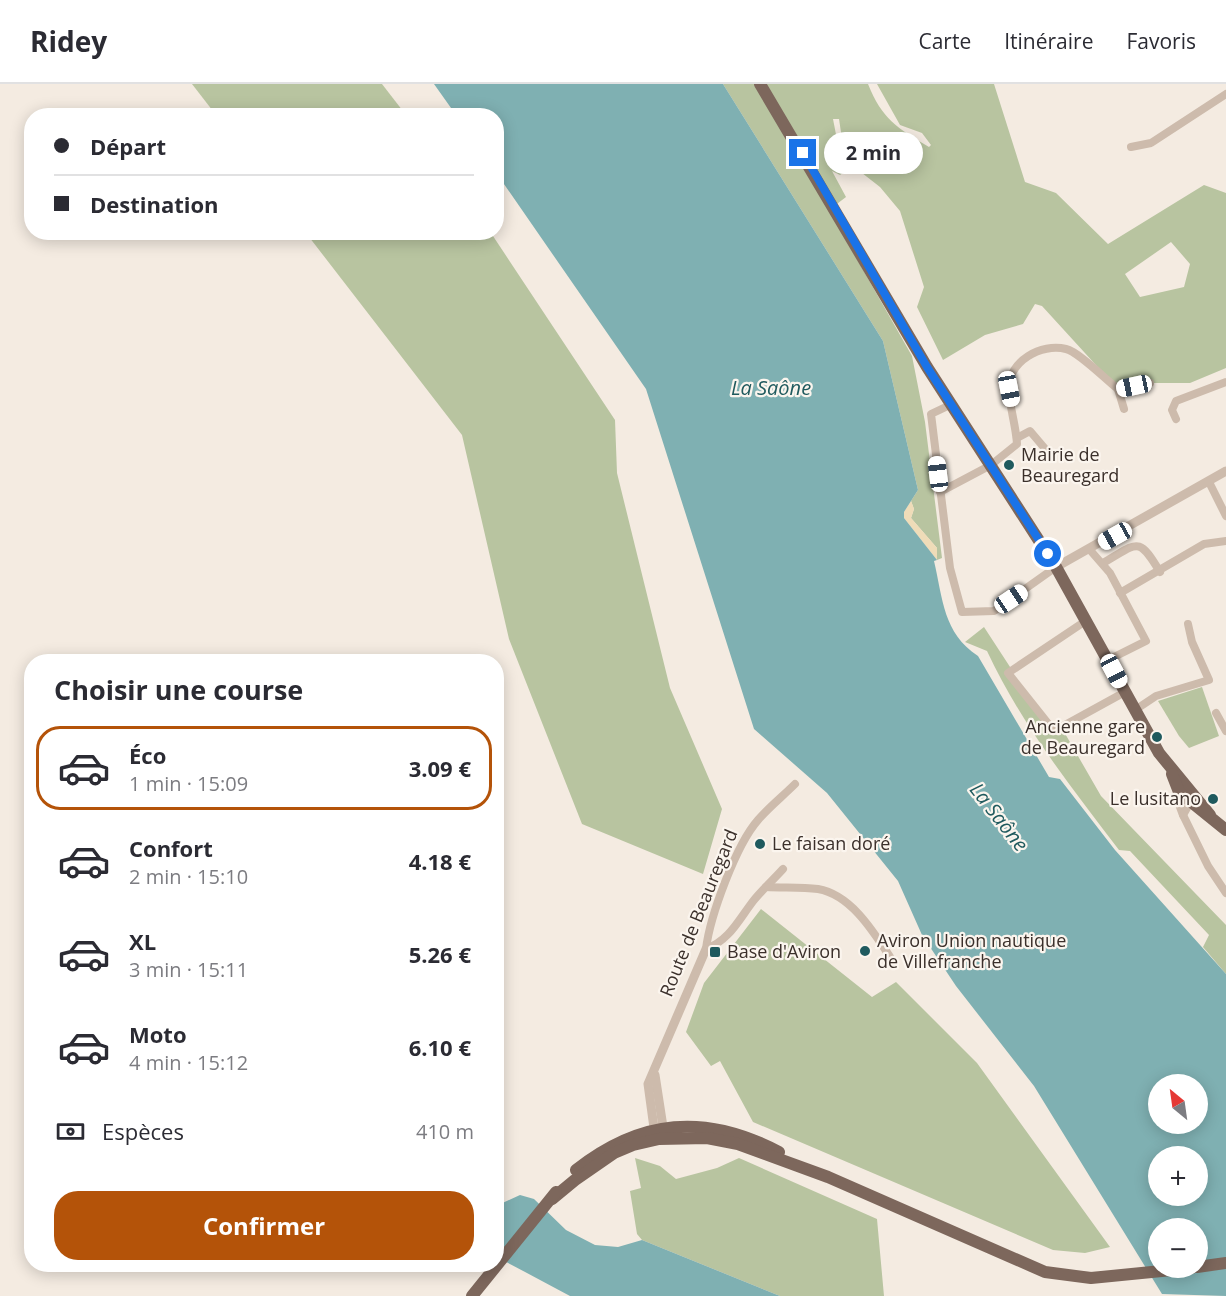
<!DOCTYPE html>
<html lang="fr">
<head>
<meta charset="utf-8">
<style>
  :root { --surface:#fff; --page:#f7f7f7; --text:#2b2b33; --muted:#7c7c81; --line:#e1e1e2; --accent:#b45309 }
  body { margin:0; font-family:"Open Sans",sans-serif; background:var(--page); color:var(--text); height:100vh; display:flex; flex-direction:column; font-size:22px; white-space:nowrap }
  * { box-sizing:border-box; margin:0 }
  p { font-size:20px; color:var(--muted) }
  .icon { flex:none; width:33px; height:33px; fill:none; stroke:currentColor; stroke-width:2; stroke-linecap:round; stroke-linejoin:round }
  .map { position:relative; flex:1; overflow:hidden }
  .panel { position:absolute; left:24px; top:570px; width:480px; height:618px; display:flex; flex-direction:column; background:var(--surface); border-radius:24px; box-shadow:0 3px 15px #0003 }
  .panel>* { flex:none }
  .top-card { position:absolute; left:24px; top:24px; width:480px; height:132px; border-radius:24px; box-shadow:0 3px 15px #0003; display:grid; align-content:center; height:132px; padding:0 30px; background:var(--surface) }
  .needle { width:39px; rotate:331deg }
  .tools { position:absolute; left:1148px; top:990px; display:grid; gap:12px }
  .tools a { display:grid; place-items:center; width:60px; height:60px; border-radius:50%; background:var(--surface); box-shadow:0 3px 15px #0003; font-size:30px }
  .end { position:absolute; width:27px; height:27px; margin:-14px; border:8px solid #1a73e8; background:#fff; box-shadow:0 0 0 3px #fff }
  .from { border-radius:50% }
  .bubble { position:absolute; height:42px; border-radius:21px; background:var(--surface); box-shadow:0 3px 15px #0003; font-size:20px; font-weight:700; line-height:42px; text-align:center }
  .car { position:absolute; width:18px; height:36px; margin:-18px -9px; border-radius:8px; box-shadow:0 0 4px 2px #0007; background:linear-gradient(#fff 24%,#345 0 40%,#fff 0 76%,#345 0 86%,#fff 0) }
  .top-card b { display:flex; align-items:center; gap:21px; height:57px; font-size:22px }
  .top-card b+b { border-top:2px solid var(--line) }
  .top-card i { width:15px; height:15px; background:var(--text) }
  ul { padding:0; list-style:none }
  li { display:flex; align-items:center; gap:18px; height:84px; margin:0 12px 9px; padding:0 18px; border:3px solid transparent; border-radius:24px }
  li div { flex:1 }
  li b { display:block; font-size:22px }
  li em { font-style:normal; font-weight:700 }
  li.selected { border-color:var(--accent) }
  li>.icon { width:54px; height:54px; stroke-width:1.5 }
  h2 { padding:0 30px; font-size:27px; line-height:72px }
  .pay { display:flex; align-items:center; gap:15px; height:66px; padding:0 30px; font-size:22px }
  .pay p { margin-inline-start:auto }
  .primary-button { display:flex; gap:12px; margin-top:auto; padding:12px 30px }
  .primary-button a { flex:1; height:69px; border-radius:24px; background:var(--accent); color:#fff; font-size:24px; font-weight:700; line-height:69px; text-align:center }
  header { display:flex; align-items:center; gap:36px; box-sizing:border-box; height:84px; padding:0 30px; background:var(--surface); border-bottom:2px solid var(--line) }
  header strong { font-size:28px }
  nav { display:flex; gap:33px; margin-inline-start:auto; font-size:21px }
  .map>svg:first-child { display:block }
  .green { fill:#b8c4a0; fill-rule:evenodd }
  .sand { fill:#efdcb8 }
  .water { fill:#7fb0b2; fill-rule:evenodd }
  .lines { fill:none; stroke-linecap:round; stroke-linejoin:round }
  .minor { stroke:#cdbbac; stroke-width:8 }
  .tertiary { stroke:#cdbbac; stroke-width:9 }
  .primary { stroke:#7d675c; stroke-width:12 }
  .route { stroke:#1a73e8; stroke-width:8 }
  .poi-dot { fill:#1f5a5e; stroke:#fbf5ee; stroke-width:2 }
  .labels { text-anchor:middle; stroke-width:4.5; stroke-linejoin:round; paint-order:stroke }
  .poi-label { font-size:18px; fill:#3b302b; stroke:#fbf5ee; text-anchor:start }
  .street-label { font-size:18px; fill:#3b302b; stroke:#fbf5ee }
  .water-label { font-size:20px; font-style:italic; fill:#1f5a5e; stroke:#fbf5ee }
</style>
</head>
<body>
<header>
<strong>Ridey</strong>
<nav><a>Carte</a><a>Itinéraire</a><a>Favoris</a></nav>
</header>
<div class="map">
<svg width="1226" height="1212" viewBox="0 0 1226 1212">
  <rect width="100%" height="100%" fill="#f4ebe1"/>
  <g class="green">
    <polygon points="192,0 382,0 406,31 216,31"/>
    <path d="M723,0H868C882,35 897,44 929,63L931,61L922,49L900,41L877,0H994L1025,98L1056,109L1108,160L1204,101L1226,109V284L1190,299H1150L1116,303L1042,222L1035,220L1023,240L985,251L943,276L917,223L924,203L900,127L880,103L862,89L868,84L842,55L839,35H833L839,66L847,86L840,91L832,87L846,113L829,126L912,272L925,338L942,474L937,476V464L911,434L914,425L911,417L918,406L883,257ZM1171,158L1190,180L1184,203L1140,213L1125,190Z"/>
    <polygon points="306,149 491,149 615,336 617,389 670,604 722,725 703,790 582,740 509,555 462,351"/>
    <path d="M984,543L1012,586L1008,589L1054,647L1063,646L1101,712L1226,841V890L1203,863L1209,851L1130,767L1119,766C1071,703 1021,640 987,567L965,558Z"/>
    <polygon points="1202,603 1219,652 1189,664 1179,652 1158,617"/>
    <polygon points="761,825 872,913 896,898 977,979 1110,1163 1085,1169 1053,1166 753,1038 720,977 711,982 686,948 704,899"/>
    <polygon points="635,1074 660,1082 676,1095 717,1084 739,1074 877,1135 884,1212 780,1212 642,1156 637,1150 630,1107 641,1104"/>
  </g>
  <polygon class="sand" points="911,417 914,425 911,434 937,464 937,476 904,434 904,428"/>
  <g class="water">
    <path d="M434,0H723L883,257L918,406L904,428V434L937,476L934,477C943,515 943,549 978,572L1049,693L1060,695L1115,766L1226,890V1212L1162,1210L1034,1002L956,902L922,851L898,797L827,709L754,645L646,305L497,90L496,32L456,31ZM1158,1000H1197V1040H1158ZM1158,1072H1197V1112H1158ZM1158,1144H1197V1184H1158Z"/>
    <polygon points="520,1111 534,1115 566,1146 595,1161 618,1163 642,1156 780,1212 570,1212 497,1173 496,1122"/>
  </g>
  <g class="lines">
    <g class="minor">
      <polyline points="1131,63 1151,59 1226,10"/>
      <polyline points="1118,305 1124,325"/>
      <polyline points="950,321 931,330 950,484 962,528 994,527 1056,483"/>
      <polyline points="1176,335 1172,326 1176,317 1226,298"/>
      <polyline points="1017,354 1030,347 1047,367"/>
      <polyline points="1209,398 1226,432"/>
      <path d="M940,408L991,381L1017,360C1016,341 1009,322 1009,304C1009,277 1041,259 1066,265C1079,268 1106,296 1118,305L1150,299"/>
      <polyline points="1090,466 1110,489 1146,557 1108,576"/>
      <path d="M1103,479C1138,459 1138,451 1160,488"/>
      <polyline points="1120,509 1204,460 1226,457"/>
      <polyline points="1087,536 1008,589 1054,647 1125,608"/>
      <polyline points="1135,626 1156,612 1209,596 1192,558 1188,540"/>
      <polyline points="1216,629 1226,647"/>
      <polyline points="1185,712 1180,723 1183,731 1191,717"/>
      <polyline points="1183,731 1208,782 1226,809"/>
      <path d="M783,785C774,795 763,805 754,816C739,835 730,856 706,865C710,832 736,761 758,736C769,723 783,712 795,700"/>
      <path d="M766,803C783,804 801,803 818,805C853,811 876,852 894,879"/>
    </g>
    <g class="tertiary">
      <polyline points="1056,483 1226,387"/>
      <polyline points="655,991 663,1043"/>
      <polyline points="654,1044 648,1000 706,865"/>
    </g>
    <g class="primary">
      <polyline points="760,0 927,283 1056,483 1159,669 1210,731"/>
      <polyline points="1172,690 1179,708 1226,746"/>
      <path d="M576,1086C641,1035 705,1029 779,1068"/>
      <polyline points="552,1115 575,1096 614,1069 633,1061 659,1055 707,1054 738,1060 828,1093 1045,1188 1091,1194 1192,1184"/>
      <polyline points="1197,1183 1226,1179"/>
      <polyline points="472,1212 556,1108"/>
    </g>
  </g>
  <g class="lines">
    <polyline class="route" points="803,69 927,283 1048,470"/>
  </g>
  <g class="poi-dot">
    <circle cx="1009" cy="381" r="6"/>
    <circle cx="1157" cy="653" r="6"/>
    <circle cx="1213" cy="715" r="6"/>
    <circle cx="760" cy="760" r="6"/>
    <circle cx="865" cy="867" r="6"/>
    <rect x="709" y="862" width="12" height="12" rx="3"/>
  </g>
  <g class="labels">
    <g class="poi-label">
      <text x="1021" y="377">Mairie de<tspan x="1021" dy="21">Beauregard</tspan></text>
      <text x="1145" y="649" text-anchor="end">Ancienne gare<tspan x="1145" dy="21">de Beauregard</tspan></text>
      <text x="1201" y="721" text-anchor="end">Le lusitano</text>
      <text x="772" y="766">Le faisan doré</text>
      <text x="877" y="863">Aviron Union nautique<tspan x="877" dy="21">de Villefranche</tspan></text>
      <text x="727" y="874">Base d'Aviron</text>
    </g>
    <g class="street-label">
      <text transform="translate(699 829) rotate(-68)" y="6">Route de Beauregard</text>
    </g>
    <g class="water-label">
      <text x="771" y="311">La Saône</text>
      <text transform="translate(999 733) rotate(52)" y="7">La Saône</text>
    </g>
  </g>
</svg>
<div class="tools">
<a><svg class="needle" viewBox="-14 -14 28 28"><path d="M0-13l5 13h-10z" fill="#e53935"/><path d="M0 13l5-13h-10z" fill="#7c7c81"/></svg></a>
<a>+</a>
<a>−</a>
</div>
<i class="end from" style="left:1048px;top:470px"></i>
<i class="end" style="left:803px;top:69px"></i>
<div class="bubble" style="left:824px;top:48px;width:99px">2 min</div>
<i class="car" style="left:1134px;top:302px;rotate:258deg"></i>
<i class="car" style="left:1009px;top:305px;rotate:169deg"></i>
<i class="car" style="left:938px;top:390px;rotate:353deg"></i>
<i class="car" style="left:1115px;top:452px;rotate:241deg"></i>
<i class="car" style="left:1011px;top:515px;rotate:56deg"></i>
<i class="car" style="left:1114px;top:587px;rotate:152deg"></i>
<div class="top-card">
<b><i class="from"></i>Départ</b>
<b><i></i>Destination</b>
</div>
<section class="panel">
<h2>Choisir une course</h2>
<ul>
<li class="selected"><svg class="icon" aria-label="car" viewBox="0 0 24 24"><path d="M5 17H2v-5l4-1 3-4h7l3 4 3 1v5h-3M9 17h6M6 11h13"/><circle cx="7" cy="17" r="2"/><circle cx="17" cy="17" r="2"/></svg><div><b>Éco</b><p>1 min · 15:09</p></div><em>3.09 €</em></li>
<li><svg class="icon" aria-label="car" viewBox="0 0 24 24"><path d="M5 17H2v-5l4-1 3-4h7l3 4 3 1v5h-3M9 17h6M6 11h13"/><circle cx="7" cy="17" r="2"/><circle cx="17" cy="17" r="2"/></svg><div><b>Confort</b><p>2 min · 15:10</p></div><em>4.18 €</em></li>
<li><svg class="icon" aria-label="car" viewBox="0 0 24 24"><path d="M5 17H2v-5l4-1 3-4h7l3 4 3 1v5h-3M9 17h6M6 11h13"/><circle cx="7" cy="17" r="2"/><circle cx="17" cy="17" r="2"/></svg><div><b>XL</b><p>3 min · 15:11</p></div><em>5.26 €</em></li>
<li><svg class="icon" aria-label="car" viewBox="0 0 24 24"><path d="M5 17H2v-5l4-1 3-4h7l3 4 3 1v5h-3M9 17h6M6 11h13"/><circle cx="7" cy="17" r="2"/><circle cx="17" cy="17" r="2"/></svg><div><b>Moto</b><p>4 min · 15:12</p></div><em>6.10 €</em></li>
</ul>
<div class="pay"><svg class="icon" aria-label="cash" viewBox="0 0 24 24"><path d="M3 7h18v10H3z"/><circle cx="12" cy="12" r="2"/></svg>Espèces<p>410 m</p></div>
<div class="primary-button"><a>Confirmer</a></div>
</section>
</div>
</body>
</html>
